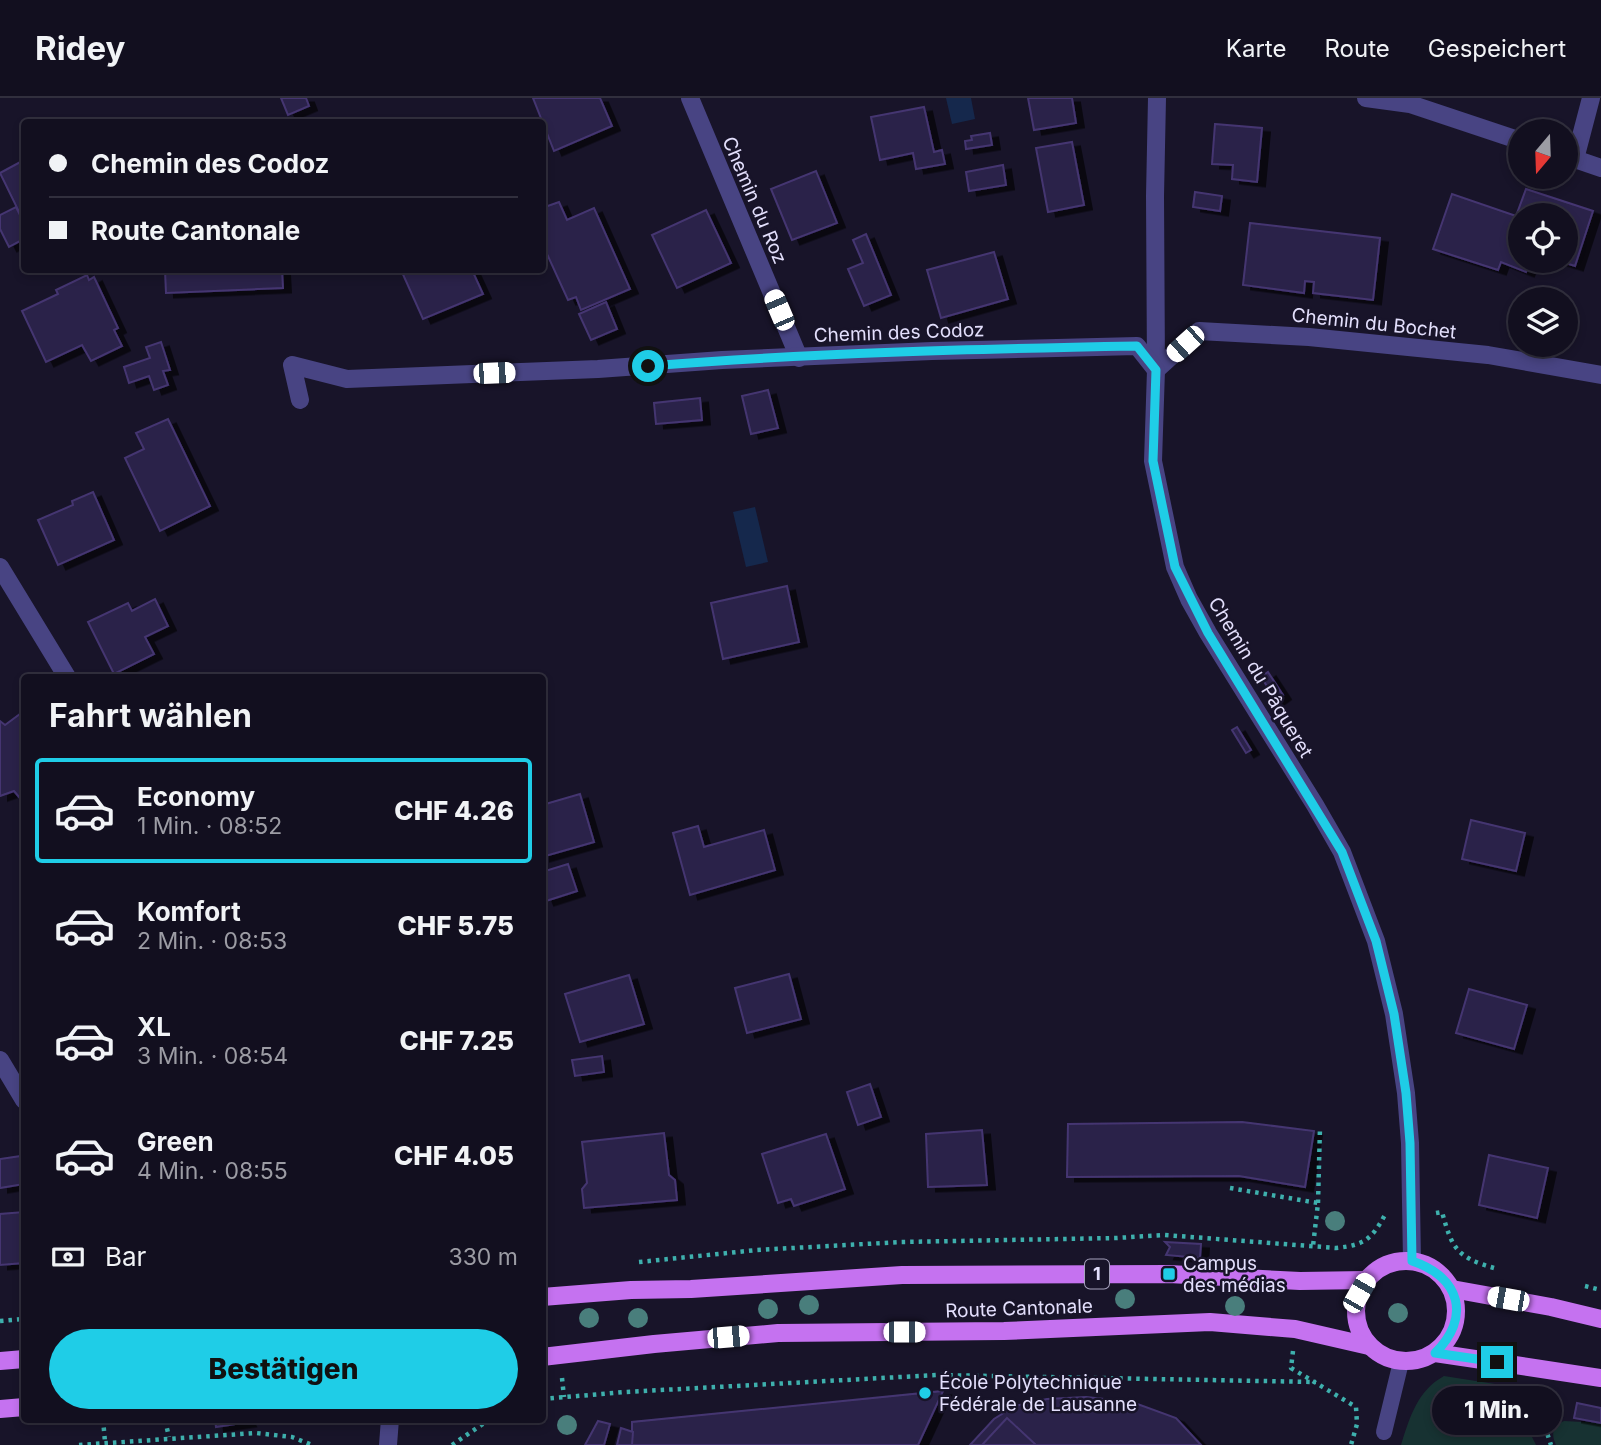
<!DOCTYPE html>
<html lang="de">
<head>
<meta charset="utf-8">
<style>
  :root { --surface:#120f1f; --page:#1f1d2c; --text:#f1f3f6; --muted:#9c9ca4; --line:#312f3d; --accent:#1fcde7 }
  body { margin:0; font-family:Inter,sans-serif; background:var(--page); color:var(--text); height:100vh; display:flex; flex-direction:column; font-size:26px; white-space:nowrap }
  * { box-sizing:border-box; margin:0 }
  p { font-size:23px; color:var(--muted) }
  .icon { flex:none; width:38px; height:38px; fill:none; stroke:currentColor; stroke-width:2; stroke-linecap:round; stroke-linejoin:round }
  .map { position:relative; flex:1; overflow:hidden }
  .sheet { position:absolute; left:21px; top:576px; width:525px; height:749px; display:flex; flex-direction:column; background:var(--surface); border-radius:7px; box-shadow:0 4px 10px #0003,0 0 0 2px var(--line) }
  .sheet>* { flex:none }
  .top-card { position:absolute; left:21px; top:21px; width:525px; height:154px; border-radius:7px; box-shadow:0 4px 10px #0003,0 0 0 2px var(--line); display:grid; align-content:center; height:154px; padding:0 28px; background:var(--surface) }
  .needle { width:46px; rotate:199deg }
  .tools { position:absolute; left:1508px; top:21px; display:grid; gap:14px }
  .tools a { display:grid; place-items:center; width:70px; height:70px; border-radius:50%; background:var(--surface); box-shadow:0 4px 10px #0003,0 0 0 2px var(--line); font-size:35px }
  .end { position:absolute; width:32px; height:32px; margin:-16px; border:9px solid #1fcde7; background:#111; box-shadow:0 0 0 4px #111 }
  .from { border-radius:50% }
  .bubble { position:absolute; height:49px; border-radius:24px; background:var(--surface); box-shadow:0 4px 10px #0003,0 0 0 2px var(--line); font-size:23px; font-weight:800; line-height:49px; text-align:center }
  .car { position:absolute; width:21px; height:42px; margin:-21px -10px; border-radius:9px; box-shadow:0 0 5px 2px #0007; background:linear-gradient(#fff 24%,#345 0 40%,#fff 0 76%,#345 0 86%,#fff 0) }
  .top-card b { display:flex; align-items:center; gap:24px; height:66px; font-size:26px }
  .top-card b+b { border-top:2px solid var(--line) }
  .top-card i { width:18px; height:18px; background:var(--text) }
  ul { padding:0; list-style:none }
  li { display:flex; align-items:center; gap:21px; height:105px; margin:0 14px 10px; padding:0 14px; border:4px solid transparent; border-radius:7px }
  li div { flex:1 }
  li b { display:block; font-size:26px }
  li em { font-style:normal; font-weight:800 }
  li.current { border-color:var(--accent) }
  li>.icon { width:63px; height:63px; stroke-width:1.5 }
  h2 { padding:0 28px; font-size:32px; line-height:84px }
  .pay { display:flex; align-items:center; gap:18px; height:77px; padding:0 28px; font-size:26px }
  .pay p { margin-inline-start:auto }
  .button { display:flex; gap:14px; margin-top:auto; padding:14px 28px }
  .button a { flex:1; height:80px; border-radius:42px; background:var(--accent); color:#111; font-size:28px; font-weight:800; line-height:80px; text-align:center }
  header { display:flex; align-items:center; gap:42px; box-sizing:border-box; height:98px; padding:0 35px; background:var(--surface); border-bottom:2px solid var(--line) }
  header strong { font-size:33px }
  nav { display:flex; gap:38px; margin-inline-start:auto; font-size:24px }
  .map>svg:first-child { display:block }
  .green { fill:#173232 }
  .water { fill:#15284c }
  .building { fill:#2b2248; stroke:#443671; stroke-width:2; filter:url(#shadow) }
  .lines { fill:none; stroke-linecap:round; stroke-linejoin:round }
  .path { stroke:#3eb0ad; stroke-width:4.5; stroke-dasharray:3.5 5; stroke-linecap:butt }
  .lane { stroke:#484483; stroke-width:16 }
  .street { stroke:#484483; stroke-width:18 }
  .primary { stroke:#c572f0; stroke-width:18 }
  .tree { fill:#497e7c }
  .route { stroke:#1fcde7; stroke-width:9 }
  .poi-dot { fill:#1fcde7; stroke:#181429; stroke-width:2.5 }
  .labels { text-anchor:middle; stroke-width:5; stroke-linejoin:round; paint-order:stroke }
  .shield { fill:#181429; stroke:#a6a2bd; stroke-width:2 }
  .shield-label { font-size:18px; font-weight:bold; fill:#e3dffc }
  .street-label { font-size:19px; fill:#e3dffc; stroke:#181429 }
  .poi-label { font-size:19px; fill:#e3dffc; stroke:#181429; text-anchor:start }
</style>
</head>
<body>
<header>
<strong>Ridey</strong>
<nav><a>Karte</a><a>Route</a><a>Gespeichert</a></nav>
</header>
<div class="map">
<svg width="1601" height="1347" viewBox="0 0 1601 1347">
  <defs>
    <filter id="shadow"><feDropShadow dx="8" dy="4.5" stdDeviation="0" flood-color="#0009"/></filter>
  </defs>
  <rect width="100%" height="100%" fill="#181429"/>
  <g class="green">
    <path d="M1444,1278L1495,1286L1497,1302L1504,1313L1528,1331L1536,1347H1401C1410,1319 1417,1293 1444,1278Z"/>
    <path d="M1564,1323L1601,1325V1347H1556C1551,1336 1552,1328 1564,1323Z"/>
  </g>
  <g class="water">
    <polygon points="946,0 971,0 975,21 952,26"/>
    <polygon points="755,409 768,464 746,469 733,414"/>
  </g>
  <g class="building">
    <polygon points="281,0 306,0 309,8 288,17"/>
    <polygon points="533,0 600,0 612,28 554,53"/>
    <polygon points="1028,0 1072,0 1076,25 1034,32"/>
    <polygon points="924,9 934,54 942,52 945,66 916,71 913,55 880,62 871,19"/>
    <polygon points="1215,26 1262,30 1257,84 1232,81 1233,67 1212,66"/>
    <polygon points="990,35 992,47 966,51 965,43 972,42 971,38"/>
    <polygon points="1072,44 1084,107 1048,114 1036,50"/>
    <polygon points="24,62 24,119 22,120 0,75"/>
    <polygon points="1003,67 1006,87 969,93 966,74"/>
    <polygon points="816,73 837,125 792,142 771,91"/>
    <polygon points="1526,91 1593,113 1575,168 1559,163 1566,163 1566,117 1521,117 1521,163 1531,163 1526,174 1501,164 1498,172 1433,151 1452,96 1516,118"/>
    <polygon points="1195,94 1222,98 1220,113 1193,109"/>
    <polygon points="559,104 567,122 594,110 630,191 581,212 576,199 568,202 542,145 542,110"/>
    <polygon points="16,109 24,125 24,141 9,149 0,131 0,117"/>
    <polygon points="706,112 731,165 677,190 652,137"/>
    <polygon points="1250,125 1380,140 1373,202 1313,195 1314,184 1305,183 1304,195 1243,187"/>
    <polygon points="866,136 891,197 864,208 848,171 863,165 853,142"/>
    <polygon points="994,154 1008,201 941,220 927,172"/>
    <polygon points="165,172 282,172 283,190 166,195"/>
    <polygon points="401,172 472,172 483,196 423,221"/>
    <polygon points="87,177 89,182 94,179 118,230 114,232 122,248 91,263 82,247 46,264 22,213 58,196 56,192"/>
    <polygon points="606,204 617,231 591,242 579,216"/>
    <polygon points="161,244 170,272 163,273 168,287 154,292 149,278 129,285 124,269 150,260 146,249"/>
    <polygon points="768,292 778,330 751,336 742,298"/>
    <polygon points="700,300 702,322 656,326 654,305"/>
    <polygon points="168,321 210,408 160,433 125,360 144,351 136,335"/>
    <polygon points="93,394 114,442 58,467 38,422 73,407 72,403"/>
    <polygon points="787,488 799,544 723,561 711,505"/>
    <polygon points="155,501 168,528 145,539 154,556 114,576 88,524 128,505 132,513"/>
    <polygon points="1268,574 1283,597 1276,602 1261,579"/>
    <polygon points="24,613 24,705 14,693 0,698 0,623 5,627"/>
    <polygon points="1237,629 1251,652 1246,655 1232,632"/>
    <polygon points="580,696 594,744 542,759 542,707"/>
    <polygon points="1471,722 1525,735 1516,773 1462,761"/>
    <polygon points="698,728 704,749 764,732 775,772 690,797 673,735"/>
    <polygon points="568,766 577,793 546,803 542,793 542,774"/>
    <polygon points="789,876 801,921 747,935 735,890"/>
    <polygon points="629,877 644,926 580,944 565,896"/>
    <polygon points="1469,891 1527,907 1514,951 1456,935"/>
    <polygon points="602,958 604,974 575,978 572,962"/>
    <polygon points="870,986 881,1019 858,1027 847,994"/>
    <polygon points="1242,1024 1314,1033 1305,1089 1239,1078 1067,1079 1068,1026"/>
    <polygon points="982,1032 987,1087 928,1089 926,1036"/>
    <polygon points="664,1035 669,1077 675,1082 677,1102 584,1110 582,1091 587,1085 582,1044"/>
    <polygon points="826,1036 845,1091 794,1108 791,1101 778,1105 762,1056"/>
    <polygon points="1489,1057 1548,1070 1537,1120 1479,1107"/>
    <polygon points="21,1058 24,1086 0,1090 0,1061"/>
    <polygon points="24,1114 24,1165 0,1167 0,1116"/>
    <polygon points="1165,1144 1201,1146 1200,1160 1166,1157 1170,1149"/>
    <polygon points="943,1293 918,1347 632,1347 632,1324"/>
    <polygon points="1086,1299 1132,1304 1176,1320 1201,1347 970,1347 994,1321 1015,1308 1047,1301"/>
    <polygon points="1577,1305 1601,1310 1601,1325 1574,1320"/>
    <polygon points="1007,1320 1036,1347 982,1347"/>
    <polygon points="215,1321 246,1321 248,1324 216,1329"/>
    <polygon points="598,1323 610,1326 604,1347 585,1347"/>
    <polygon points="621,1330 633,1334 632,1347 617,1347"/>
  </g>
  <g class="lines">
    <g class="path">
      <polyline points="1230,1090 1318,1105 1313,1148"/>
      <polyline points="1318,1105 1320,1029"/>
      <path d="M1436,1115L1442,1114C1452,1150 1456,1159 1494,1170"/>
      <path d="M639,1164L757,1152L901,1144L1116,1140L1165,1137L1336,1150C1365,1147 1372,1141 1386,1115"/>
      <polyline points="1585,1188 1601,1192"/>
      <polyline points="0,1223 24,1221"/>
      <polyline points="1293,1253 1291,1270 1356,1309 1357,1326 1351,1347"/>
      <polyline points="562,1280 564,1299"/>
      <polyline points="1534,1296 1551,1347"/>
      <polyline points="542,1301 625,1294 937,1277 1316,1284"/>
      <polyline points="103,1321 105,1344"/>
      <polyline points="165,1322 169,1339"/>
      <polyline points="79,1347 256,1335 292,1339 312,1347"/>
      <polyline points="452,1347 490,1321"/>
    </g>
    <polyline class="lane" points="1384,1334 1401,1264"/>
    <g class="street">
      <polyline points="690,0 799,260"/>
      <polyline points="1157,0 1155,98 1156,272 1153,363 1175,469 1189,501 1208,535 1315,707 1342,754 1376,843 1394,916 1406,995 1410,1045 1412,1163"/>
      <polyline points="1366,0 1410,6 1521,43"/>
      <polyline points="1566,58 1601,70"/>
      <polyline points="1575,61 1591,0"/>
      <polyline points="1156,272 1199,233 1309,239 1488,257 1601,277"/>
      <polyline points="300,302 292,267 347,281 598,271 722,262 932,253 1137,248 1156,272"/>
      <polyline points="0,469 67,579"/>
      <polyline points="0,962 24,1002"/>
      <polyline points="388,1347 390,1321"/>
    </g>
    <g class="primary">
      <circle cx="1406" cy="1213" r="50"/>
      <polyline points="1452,1191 1551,1209 1601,1221"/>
      <polyline points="542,1199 631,1192 691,1191 902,1177 1169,1176 1300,1183 1366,1182"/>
      <polyline points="1435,1255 1601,1280"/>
      <polyline points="542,1259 654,1246 778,1235 1004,1233 1210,1224 1295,1231 1369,1248"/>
      <polyline points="0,1263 24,1261"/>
      <polyline points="0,1311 24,1309"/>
    </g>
  </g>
  <g class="tree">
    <circle cx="1335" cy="1123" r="10"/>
    <circle cx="1125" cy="1201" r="10"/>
    <circle cx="809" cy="1207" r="10"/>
    <circle cx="1235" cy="1208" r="10"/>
    <circle cx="768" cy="1211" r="10"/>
    <circle cx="1398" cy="1215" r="10"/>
    <circle cx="589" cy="1220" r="10"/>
    <circle cx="638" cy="1220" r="10"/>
    <circle cx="567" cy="1327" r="10"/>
  </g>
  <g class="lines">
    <path class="route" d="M648,268C810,255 974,251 1137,248L1156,272L1153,363L1175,469L1208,535L1342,754L1376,843L1394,916L1406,995L1410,1045L1412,1163C1461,1179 1471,1220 1435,1255L1497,1264"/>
  </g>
  <g class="poi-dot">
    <rect x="1162" y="1169" width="14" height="14" rx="3.5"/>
    <circle cx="925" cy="1295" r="7"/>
  </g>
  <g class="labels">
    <rect class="shield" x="1085" y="1161.5" width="24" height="29" rx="5"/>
    <g class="shield-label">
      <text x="1097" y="1182">1</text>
    </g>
    <g class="street-label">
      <text transform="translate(755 102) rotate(67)" y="7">Chemin du Roz</text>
      <text transform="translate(1374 225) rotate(6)" y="7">Chemin du Bochet</text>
      <text transform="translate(899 234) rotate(-2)" y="7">Chemin des Codoz</text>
      <text transform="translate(1261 579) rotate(59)" y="7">Chemin du Pâqueret</text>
      <text transform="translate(1019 1210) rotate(-2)" y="7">Route Cantonale</text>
    </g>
    <g class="poi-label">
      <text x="1183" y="1172">Campus<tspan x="1183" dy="22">des médias</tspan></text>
      <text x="939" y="1291">École Polytechnique<tspan x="939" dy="22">Fédérale de Lausanne</tspan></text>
    </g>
  </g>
</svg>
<div class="tools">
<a><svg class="needle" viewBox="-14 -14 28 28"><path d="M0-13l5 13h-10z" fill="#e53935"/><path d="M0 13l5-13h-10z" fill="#9c9ca4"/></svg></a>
<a><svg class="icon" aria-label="locate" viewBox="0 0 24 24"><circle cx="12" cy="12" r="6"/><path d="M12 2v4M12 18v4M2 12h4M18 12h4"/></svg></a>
<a><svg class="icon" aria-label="layers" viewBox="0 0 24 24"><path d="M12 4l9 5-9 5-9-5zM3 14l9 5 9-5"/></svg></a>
</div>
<i class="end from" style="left:648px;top:268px"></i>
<i class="end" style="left:1497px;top:1264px"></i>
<div class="bubble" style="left:1432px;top:1288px;width:130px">1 Min.</div>
<i class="car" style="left:779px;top:212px;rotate:337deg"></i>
<i class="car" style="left:1185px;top:246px;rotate:228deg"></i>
<i class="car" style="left:494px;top:275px;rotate:88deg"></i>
<i class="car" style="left:1359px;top:1195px;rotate:30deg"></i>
<i class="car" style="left:1508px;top:1201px;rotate:280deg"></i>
<i class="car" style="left:904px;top:1234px;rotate:90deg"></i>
<i class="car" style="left:728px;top:1239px;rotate:85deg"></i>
<div class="top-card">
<b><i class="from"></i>Chemin des Codoz</b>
<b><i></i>Route Cantonale</b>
</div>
<section class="sheet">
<h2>Fahrt wählen</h2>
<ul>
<li class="current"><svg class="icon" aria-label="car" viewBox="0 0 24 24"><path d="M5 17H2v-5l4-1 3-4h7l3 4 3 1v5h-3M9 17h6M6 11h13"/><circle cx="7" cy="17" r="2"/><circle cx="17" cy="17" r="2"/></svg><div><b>Economy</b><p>1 Min. · 08:52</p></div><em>CHF 4.26</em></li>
<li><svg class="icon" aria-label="car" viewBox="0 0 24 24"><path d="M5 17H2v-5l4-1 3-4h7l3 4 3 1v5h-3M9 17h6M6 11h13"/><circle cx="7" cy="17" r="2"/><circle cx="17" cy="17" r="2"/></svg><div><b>Komfort</b><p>2 Min. · 08:53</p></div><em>CHF 5.75</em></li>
<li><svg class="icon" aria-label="car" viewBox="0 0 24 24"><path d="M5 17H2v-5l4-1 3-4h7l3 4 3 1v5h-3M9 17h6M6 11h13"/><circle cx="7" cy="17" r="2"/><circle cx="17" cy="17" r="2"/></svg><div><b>XL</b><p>3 Min. · 08:54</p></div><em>CHF 7.25</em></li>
<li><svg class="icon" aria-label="car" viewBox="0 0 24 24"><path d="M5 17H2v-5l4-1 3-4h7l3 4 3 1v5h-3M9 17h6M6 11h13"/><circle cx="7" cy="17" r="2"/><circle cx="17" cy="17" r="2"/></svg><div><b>Green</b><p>4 Min. · 08:55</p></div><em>CHF 4.05</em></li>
</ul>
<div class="pay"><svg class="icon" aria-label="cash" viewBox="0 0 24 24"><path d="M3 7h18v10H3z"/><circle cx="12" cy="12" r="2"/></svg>Bar<p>330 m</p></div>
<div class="button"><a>Bestätigen</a></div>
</section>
</div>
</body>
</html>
